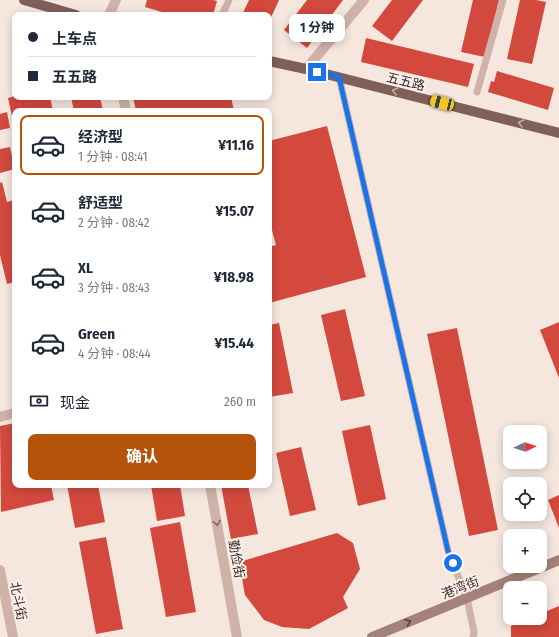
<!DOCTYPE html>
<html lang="zh">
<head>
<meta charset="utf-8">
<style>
  :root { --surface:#fff; --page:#f2f2f3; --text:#1f2937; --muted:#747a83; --line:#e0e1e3; --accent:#b45309 }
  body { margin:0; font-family:"Fira Sans Condensed","Noto Sans SC",sans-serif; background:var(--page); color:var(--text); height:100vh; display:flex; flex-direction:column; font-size:15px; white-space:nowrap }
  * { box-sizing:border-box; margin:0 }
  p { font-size:13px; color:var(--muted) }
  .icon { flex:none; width:22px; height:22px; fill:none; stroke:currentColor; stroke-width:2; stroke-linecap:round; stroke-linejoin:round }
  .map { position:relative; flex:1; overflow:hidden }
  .details { position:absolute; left:12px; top:108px; width:260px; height:380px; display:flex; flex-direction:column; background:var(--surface); border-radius:8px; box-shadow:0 2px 10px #0003 }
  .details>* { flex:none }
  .hud { position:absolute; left:12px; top:12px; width:260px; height:88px; border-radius:8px; box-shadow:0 2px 10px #0003; display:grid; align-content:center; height:88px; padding:0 16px; background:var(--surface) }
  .needle { width:26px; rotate:86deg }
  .buttons { position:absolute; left:503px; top:425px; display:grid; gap:8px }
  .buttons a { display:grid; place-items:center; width:44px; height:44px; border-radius:8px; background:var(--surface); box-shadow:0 2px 10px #0003; font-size:20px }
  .end { position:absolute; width:18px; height:18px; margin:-9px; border:5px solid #1a73e8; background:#fff; box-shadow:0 0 0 2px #fff }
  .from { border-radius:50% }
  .bubble { position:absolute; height:28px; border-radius:8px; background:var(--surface); box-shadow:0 2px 10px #0003; font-size:13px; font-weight:700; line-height:28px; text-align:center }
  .car { position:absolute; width:12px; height:24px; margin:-12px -6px; border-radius:5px; box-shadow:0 0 3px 1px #0007; background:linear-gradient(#f5c518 24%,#345 0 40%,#f5c518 0 76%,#345 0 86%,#f5c518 0) }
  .hud b { display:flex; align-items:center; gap:14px; height:38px; font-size:15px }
  .hud b+b { border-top:1px solid var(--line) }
  .hud i { width:10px; height:10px; background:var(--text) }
  ul { padding:7px 0 0; list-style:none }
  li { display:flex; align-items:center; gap:12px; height:60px; margin:0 8px 6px; padding:0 8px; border:2px solid transparent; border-radius:8px }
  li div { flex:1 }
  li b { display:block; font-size:15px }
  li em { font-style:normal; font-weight:700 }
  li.selected { border-color:var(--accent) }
  li>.icon { width:36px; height:36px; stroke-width:1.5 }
  .pay { display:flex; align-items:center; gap:10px; height:44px; padding:0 16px; font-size:15px }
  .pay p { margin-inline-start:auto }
  .primary-button { display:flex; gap:8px; margin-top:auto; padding:8px 16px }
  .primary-button a { flex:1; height:46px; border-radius:8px; background:var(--accent); color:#fff; font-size:16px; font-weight:700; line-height:46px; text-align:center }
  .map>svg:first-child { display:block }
  .building { fill:#d3493e }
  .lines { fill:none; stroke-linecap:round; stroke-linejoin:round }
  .service { stroke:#cfb3a8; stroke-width:7 }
  .minor { stroke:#cfb3a8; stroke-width:10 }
  .secondary { stroke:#a48179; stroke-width:10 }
  .primary { stroke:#7f5f58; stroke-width:10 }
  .oneway { stroke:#c4afa9 }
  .oneway2 { stroke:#7e6862 }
  .oneway3 { stroke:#55403d }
  .route { stroke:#1a73e8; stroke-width:5 }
  .labels { text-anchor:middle; stroke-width:4; stroke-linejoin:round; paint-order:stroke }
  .street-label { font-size:13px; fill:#3b2b29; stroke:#fcf1eb }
</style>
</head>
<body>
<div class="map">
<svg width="559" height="637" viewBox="0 0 559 637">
  <rect width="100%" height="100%" fill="#f5e6de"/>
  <g class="building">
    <polygon points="147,0 213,0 217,1 213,15 172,15 145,7"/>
    <polygon points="249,0 279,0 269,22 269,15 242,15"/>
    <polygon points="307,0 343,0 307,48 284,30"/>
    <polygon points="392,0 423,0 392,41 372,26"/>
    <polygon points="473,0 499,0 485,57 461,52"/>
    <polygon points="520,0 536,0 546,2 532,64 507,59"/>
    <polygon points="366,38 474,64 468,87 361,62"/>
    <polygon points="497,71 554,88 548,110 488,92 491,81 494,82"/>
    <polygon points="15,96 15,97 50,97 53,111 15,111 14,126 8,98"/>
    <polygon points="71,97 100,97 103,111 74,111"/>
    <polygon points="133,97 231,97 234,111 136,111"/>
    <polygon points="7,112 10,128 0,130 0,114"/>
    <polygon points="327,126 366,277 269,303 269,247 276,245 269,219 269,141"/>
    <polygon points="10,147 15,169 0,173 0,149"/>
    <polygon points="2,182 7,202 14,200 15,203 15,282 7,284 0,255 0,183"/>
    <polygon points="345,309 365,396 341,401 321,315"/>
    <polygon points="559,322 559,378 540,330"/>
    <polygon points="279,323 293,393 269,397 269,325"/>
    <polygon points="457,328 498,530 469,536 427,334"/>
    <polygon points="15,423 15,485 51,485 54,500 1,512 0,426"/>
    <polygon points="370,425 386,499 358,506 342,431"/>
    <polygon points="301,447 316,510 290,516 276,453"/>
    <polygon points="67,485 98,485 105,522 75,528"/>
    <polygon points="151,485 180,485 185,516 157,521"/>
    <polygon points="221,485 248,485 258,534 231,539"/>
    <polygon points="559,495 559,528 548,500"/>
    <polygon points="180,522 196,612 166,617 150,528"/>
    <polygon points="337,533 353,543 360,569 343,597 348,608 309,629 282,627 264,620 245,595 239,562"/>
    <polygon points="106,537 123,629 96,634 79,542"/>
    <polygon points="559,606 559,637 511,637 511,626 529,618 540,618 540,614"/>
  </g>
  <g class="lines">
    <g class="service">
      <polyline points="222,15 229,0"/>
      <polyline points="339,77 448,551 467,598 474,632 473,637"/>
      <polyline points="477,92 503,0"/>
    </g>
    <g class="minor">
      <polyline points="109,15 116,0"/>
      <polyline points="306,69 364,0"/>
      <polyline points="123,97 126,111"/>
      <polyline points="0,417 15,413"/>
      <polyline points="210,485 237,637"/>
      <polyline points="0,570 13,637"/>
    </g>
    <polyline class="secondary" points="372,637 559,560"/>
    <g class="primary">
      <polyline points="24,0 76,15"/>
      <polyline points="269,61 306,69 559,133"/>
    </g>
  </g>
  <defs><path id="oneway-chevron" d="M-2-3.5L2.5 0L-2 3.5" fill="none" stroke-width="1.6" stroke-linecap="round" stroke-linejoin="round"/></defs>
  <g class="oneway">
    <use href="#oneway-chevron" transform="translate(395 91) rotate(-166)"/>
    <use href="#oneway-chevron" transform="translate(521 123) rotate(-166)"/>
  </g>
  <use class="oneway2" href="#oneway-chevron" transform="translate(217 523) rotate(80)"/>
  <use class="oneway3" href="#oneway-chevron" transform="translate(408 622) rotate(-22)"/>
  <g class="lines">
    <polyline class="route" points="317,72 339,77 448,551 453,563"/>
  </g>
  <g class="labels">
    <g class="street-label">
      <text transform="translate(406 81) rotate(14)" y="5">五五路</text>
      <text transform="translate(237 559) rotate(80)" y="5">勤俭街</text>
      <text transform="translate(460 587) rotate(-22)" y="5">港湾街</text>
      <text transform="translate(19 601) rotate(79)" y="5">北斗街</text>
    </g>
  </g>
</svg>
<div class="buttons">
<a><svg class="needle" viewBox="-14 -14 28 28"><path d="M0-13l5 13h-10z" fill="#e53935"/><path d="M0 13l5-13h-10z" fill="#747a83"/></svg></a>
<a><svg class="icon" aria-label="locate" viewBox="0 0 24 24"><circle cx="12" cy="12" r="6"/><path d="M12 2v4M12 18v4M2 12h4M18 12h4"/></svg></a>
<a>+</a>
<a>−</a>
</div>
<i class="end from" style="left:453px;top:563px"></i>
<i class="end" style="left:317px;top:72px"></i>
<div class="bubble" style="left:289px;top:14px;width:56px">1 分钟</div>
<i class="car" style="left:442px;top:103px;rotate:284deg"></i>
<div class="hud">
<b><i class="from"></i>上车点</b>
<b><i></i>五五路</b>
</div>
<section class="details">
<ul>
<li class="selected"><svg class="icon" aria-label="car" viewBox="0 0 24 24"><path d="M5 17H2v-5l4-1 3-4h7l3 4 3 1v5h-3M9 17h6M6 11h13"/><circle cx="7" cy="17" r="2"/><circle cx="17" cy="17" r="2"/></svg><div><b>经济型</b><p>1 分钟 · 08:41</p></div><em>¥11.16</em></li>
<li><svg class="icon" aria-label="car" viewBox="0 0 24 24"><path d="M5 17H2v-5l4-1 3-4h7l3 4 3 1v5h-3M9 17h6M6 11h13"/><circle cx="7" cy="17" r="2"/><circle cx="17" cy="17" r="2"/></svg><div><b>舒适型</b><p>2 分钟 · 08:42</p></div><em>¥15.07</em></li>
<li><svg class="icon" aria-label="car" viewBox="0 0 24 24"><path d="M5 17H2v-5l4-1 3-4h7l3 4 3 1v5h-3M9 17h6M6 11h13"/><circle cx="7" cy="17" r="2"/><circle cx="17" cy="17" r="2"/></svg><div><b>XL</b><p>3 分钟 · 08:43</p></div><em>¥18.98</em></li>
<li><svg class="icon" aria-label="car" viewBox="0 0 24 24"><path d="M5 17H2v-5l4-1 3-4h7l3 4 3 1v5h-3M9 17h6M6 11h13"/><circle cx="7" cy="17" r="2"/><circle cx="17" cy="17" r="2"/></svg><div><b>Green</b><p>4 分钟 · 08:44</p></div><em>¥15.44</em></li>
</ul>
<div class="pay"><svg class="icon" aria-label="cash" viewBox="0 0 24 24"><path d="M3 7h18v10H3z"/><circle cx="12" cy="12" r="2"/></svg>现金<p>260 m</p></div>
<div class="primary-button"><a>确认</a></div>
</section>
</div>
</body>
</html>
